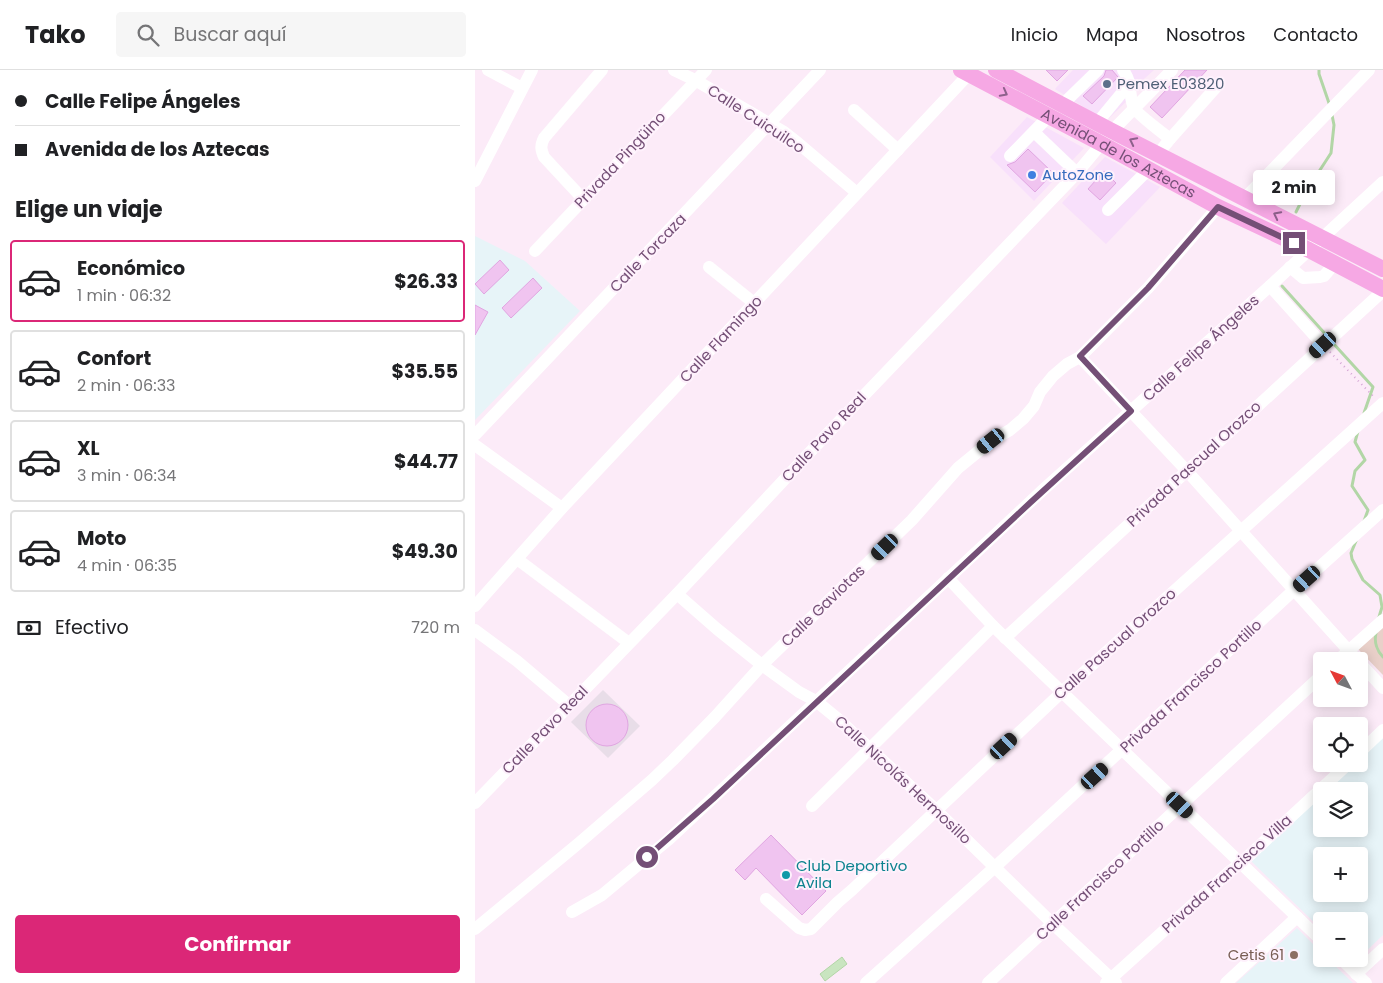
<!DOCTYPE html>
<html lang="es">
<head>
<meta charset="utf-8">
<style>
  :root { --surface:#fff; --page:#f6f6f6; --text:#202124; --muted:#757577; --line:#e0e0e0; --accent:#db2777 }
  body { margin:0; font-family:Poppins,sans-serif; background:var(--page); color:var(--text); height:100vh; display:flex; flex-direction:column; font-size:19px; white-space:nowrap }
  * { box-sizing:border-box; margin:0 }
  p { font-size:16px; color:var(--muted) }
  .icon { flex:none; width:28px; height:28px; fill:none; stroke:currentColor; stroke-width:2; stroke-linecap:round; stroke-linejoin:round }
  .map { position:relative; flex:1; overflow:hidden }
  .drawer { display:flex; flex-direction:column; background:var(--surface); width:475px }
  .drawer>* { flex:none }
  .top-card { display:grid; align-content:center; height:110px; padding:0 15px; background:var(--surface) }
  .needle { width:32px; rotate:311deg }
  .tools { position:absolute; left:838px; top:582px; display:grid; gap:10px }
  .tools a { display:grid; place-items:center; width:55px; height:55px; border-radius:5px; background:var(--surface); box-shadow:0 2px 12px #0003; font-size:25px }
  .end { position:absolute; width:22px; height:22px; margin:-11px; border:6px solid #744f76; background:#fff; box-shadow:0 0 0 2px #fff }
  .from { border-radius:50% }
  .bubble { position:absolute; height:35px; border-radius:5px; background:var(--surface); box-shadow:0 2px 12px #0003; font-size:16px; font-weight:700; line-height:35px; text-align:center }
  .car { position:absolute; width:15px; height:30px; margin:-15px -8px; border-radius:6px; box-shadow:0 0 4px 1px #0007; background:linear-gradient(#222 24%,#8ab4d8 0 40%,#222 0 76%,#8ab4d8 0 86%,#222 0) }
  .top-card b { display:flex; align-items:center; gap:18px; height:48px; font-size:19px }
  .top-card b+b { border-top:1px solid var(--line) }
  .top-card i { width:12px; height:12px; background:var(--text) }
  ul { padding:0; list-style:none }
  li { display:flex; align-items:center; gap:15px; height:82px; margin:0 10px 8px; padding:0 5px; border:2px solid var(--line); border-radius:5px }
  li div { flex:1 }
  li b { display:block; font-size:19px }
  li em { font-style:normal; font-weight:700 }
  li.current { border-color:var(--accent) }
  li>.icon { width:45px; height:45px; stroke-width:1.5 }
  h2 { padding:0 15px; font-size:22px; line-height:60px }
  .pay { display:flex; align-items:center; gap:12px; height:55px; padding:0 15px; font-size:19px }
  .pay p { margin-inline-start:auto }
  .button { display:flex; gap:10px; margin-top:auto; padding:10px 15px }
  .button a { flex:1; height:58px; border-radius:5px; background:var(--accent); color:#fff; font-size:20px; font-weight:700; line-height:58px; text-align:center }
  header { display:flex; align-items:center; gap:30px; box-sizing:border-box; height:70px; padding:0 25px; background:var(--surface); border-bottom:1px solid var(--line) }
  header strong { font-size:24px }
  nav { display:flex; gap:28px; margin-inline-start:auto; font-size:18px }
  .search { width:350px; height:45px; background:var(--page); display:flex; align-items:center; gap:12px; box-sizing:border-box; padding:0 18px; border-radius:5px; color:var(--muted); font-size:19px }
  main { display:flex; flex:1; min-height:0 }
  .map>svg:first-child { display:block }
  .commercial { fill:#f8e0fb }
  .industrial { fill:#e8dde8 }
  .education { fill:#e7f4f8; fill-rule:evenodd }
  .green { fill:#e9d0c9 }
  .water { fill:#c9e5c0; stroke:#b2d6a6 }
  .lines { fill:none; stroke-linecap:round; stroke-linejoin:round }
  .stream { stroke:#b2d6a6; stroke-width:3 }
  .building { fill:#f0c4f0; stroke:#e0a5e1 }
  .path { stroke:#d5a6d5; stroke-width:2; stroke-dasharray:1 4; stroke-linecap:butt }
  .minor { stroke:#fff; stroke-width:12 }
  .major { stroke:#f6a8e4; stroke-width:16 }
  .oneway { stroke:#8e618c }
  .route { stroke:#744f76; stroke-width:6 }
  .service-dot { fill:#5c6f8a; stroke:#fef1fc; stroke-width:2 }
  .shop-dot { fill:#3f7fe0; stroke:#fef1fc; stroke-width:2 }
  .culture-dot { fill:#0f9aa8; stroke:#fef1fc; stroke-width:2 }
  .education-dot { fill:#8d6e63; stroke:#fef1fc; stroke-width:2 }
  .labels { text-anchor:middle; stroke-width:4; stroke-linejoin:round; paint-order:stroke }
  .service-label { font-size:15px; fill:#4e5e75; stroke:#fef1fc; text-anchor:start }
  .street-label { font-size:15px; fill:#744f76; stroke:#fef1fc }
  .shop-label { font-size:15px; fill:#366cbe; stroke:#fef1fc; text-anchor:start }
  .culture-label { font-size:15px; fill:#0d838f; stroke:#fef1fc; text-anchor:start }
  .education-label { font-size:15px; fill:#785e54; stroke:#fef1fc; text-anchor:end }
</style>
</head>
<body>
<header>
<strong>Tako</strong>
<div class="search"><svg class="icon" aria-label="search" viewBox="0 0 24 24"><circle cx="10" cy="10" r="6"/><path d="M15 15l6 6"/></svg>Buscar aquí</div>
<nav><a>Inicio</a><a>Mapa</a><a>Nosotros</a><a>Contacto</a></nav>
</header>
<main>
<section class="drawer">
<div class="top-card">
<b><i class="from"></i>Calle Felipe Ángeles</b>
<b><i></i>Avenida de los Aztecas</b>
</div>
<h2>Elige un viaje</h2>
<ul>
<li class="current"><svg class="icon" aria-label="car" viewBox="0 0 24 24"><path d="M5 17H2v-5l4-1 3-4h7l3 4 3 1v5h-3M9 17h6M6 11h13"/><circle cx="7" cy="17" r="2"/><circle cx="17" cy="17" r="2"/></svg><div><b>Económico</b><p>1 min · 06:32</p></div><em>$26.33</em></li>
<li><svg class="icon" aria-label="car" viewBox="0 0 24 24"><path d="M5 17H2v-5l4-1 3-4h7l3 4 3 1v5h-3M9 17h6M6 11h13"/><circle cx="7" cy="17" r="2"/><circle cx="17" cy="17" r="2"/></svg><div><b>Confort</b><p>2 min · 06:33</p></div><em>$35.55</em></li>
<li><svg class="icon" aria-label="car" viewBox="0 0 24 24"><path d="M5 17H2v-5l4-1 3-4h7l3 4 3 1v5h-3M9 17h6M6 11h13"/><circle cx="7" cy="17" r="2"/><circle cx="17" cy="17" r="2"/></svg><div><b>XL</b><p>3 min · 06:34</p></div><em>$44.77</em></li>
<li><svg class="icon" aria-label="car" viewBox="0 0 24 24"><path d="M5 17H2v-5l4-1 3-4h7l3 4 3 1v5h-3M9 17h6M6 11h13"/><circle cx="7" cy="17" r="2"/><circle cx="17" cy="17" r="2"/></svg><div><b>Moto</b><p>4 min · 06:35</p></div><em>$49.30</em></li>
</ul>
<div class="pay"><svg class="icon" aria-label="cash" viewBox="0 0 24 24"><path d="M3 7h18v10H3z"/><circle cx="12" cy="12" r="2"/></svg>Efectivo<p>720 m</p></div>
<div class="button"><a>Confirmar</a></div>
</section>
<div class="map">
<svg width="908" height="913" viewBox="0 0 908 913">
  <rect width="100%" height="100%" fill="#fcebf8"/>
  <g class="commercial">
    <polygon points="598,0 679,0 661,16 659,24 631,51 580,19"/>
    <polygon points="552,47 609,78 559,131 515,87"/>
    <polygon points="630,87 685,117 631,174 587,133"/>
  </g>
  <polygon class="industrial" points="128,620 165,656 133,688 96,652"/>
  <g class="education">
    <polygon points="0,166 50,191 105,241 0,350"/>
    <path d="M908,666V865L884,888V851H846V859L775,790L846,724V759H884V721H849L879,694H884V689ZM846,786H884V824H846Z"/>
    <polygon points="822,858 846,882 846,889 853,889 878,913 761,913"/>
  </g>
  <polygon class="green" points="908,554 908,605 883,579"/>
  <polygon class="water" points="367,887 372,894 350,911 345,904"/>
  <g class="lines">
    <g class="stream">
      <polyline points="844,0 844,4 855,36"/>
      <polyline points="821,142 832,120 856,83 859,55 857,45"/>
      <polyline points="807,216 853,267"/>
      <polyline points="857,272 898,317 889,343"/>
      <polyline points="883,361 880,372 890,390 880,401 877,416 893,440 889,451"/>
      <polyline points="881,471 876,483 877,489 888,510 905,525 907,537 904,547"/>
      <path d="M901,563C899,572 902,581 908,587"/>
    </g>
  </g>
  <g class="building">
    <polygon points="571,0 593,0 582,11"/>
    <polygon points="631,0 637,0 643,7 617,34 608,26 629,6"/>
    <polygon points="710,0 732,0 687,48 675,37"/>
    <polygon points="553,79 578,103 560,122 532,95 540,92"/>
    <polygon points="629,101 641,113 625,130 613,119"/>
    <polygon points="25,190 34,200 9,224 0,214"/>
    <polygon points="58,208 67,218 36,248 27,238"/>
    <polygon points="0,235 13,242 0,265"/>
    <circle cx="132" cy="655" r="21"/>
    <polygon points="296,765 351,821 327,845 281,798 270,810 260,800"/>
  </g>
  <g class="lines">
    <polyline class="path" points="855,282 899,327"/>
    <g class="minor">
      <polyline points="13,0 47,18"/>
      <polyline points="199,0 220,10 309,62 323,73 382,123"/>
      <path d="M648,0C658,13 653,25 659,38C661,43 689,64 695,69"/>
      <polyline points="588,34 623,0"/>
      <polyline points="379,40 423,80"/>
      <polyline points="622,53 655,13"/>
      <polyline points="559,62 602,103"/>
      <polyline points="683,84 695,69 743,15"/>
      <polyline points="535,86 573,47"/>
      <polyline points="0,111 57,0"/>
      <polyline points="770,128 894,0"/>
      <path d="M108,129L69,87C66,80 65,76 69,68L127,0"/>
      <polyline points="633,140 674,99"/>
      <polyline points="60,181 231,0"/>
      <polyline points="234,197 279,233"/>
      <polyline points="815,197 828,208 845,207 849,206 860,193"/>
      <polyline points="795,216 848,275"/>
      <polyline points="605,287 712,401 883,591"/>
      <polyline points="0,365 345,0"/>
      <polyline points="0,375 87,438"/>
      <polyline points="42,489 154,573"/>
      <polyline points="473,508 518,556 846,870"/>
      <polyline points="202,524 242,559 287,595 324,622 341,631 363,649 461,740 578,854 641,913"/>
      <polyline points="0,536 87,438 494,4"/>
      <polyline points="0,560 42,591 94,635"/>
      <polyline points="530,568 908,221"/>
      <polyline points="862,591 908,550"/>
      <polyline points="884,592 908,618"/>
      <polyline points="884,683 908,660"/>
      <polyline points="0,733 202,524 353,363 602,103 637,61 697,0"/>
      <polyline points="337,736 518,556"/>
      <polyline points="291,829 324,858 330,860 336,859 363,832 377,820 587,622 908,333"/>
      <polyline points="97,842 127,825 193,770 569,419 795,216 908,112"/>
      <polyline points="0,859 104,773 177,710 198,690 240,647 287,595 437,450 483,398 516,371 535,360 548,349 559,336 565,322 578,306 592,294 605,287 673,218 743,137"/>
      <polyline points="866,889 891,913"/>
      <polyline points="881,904 908,879"/>
      <polyline points="391,913 520,797 819,520 908,440"/>
      <polyline points="513,913 846,606"/>
      <polyline points="631,913 754,802 767,792 873,694"/>
      <polyline points="751,913 822,847"/>
    </g>
    <g class="major">
      <path id="s1" d="M486,0L627,74L743,137L834,180L908,219"/>
      <polyline points="521,0 637,61 908,199"/>
    </g>
  </g>
  <defs><path id="oneway-chevron" d="M-2-3.5L2.5 0L-2 3.5" fill="none" stroke-width="1.6" stroke-linecap="round" stroke-linejoin="round" transform="scale(1.25)"/></defs>
  <g class="oneway">
    <use href="#oneway-chevron" transform="translate(529 23) rotate(28)"/>
    <use href="#oneway-chevron" transform="translate(658 71) rotate(-153)"/>
    <use href="#oneway-chevron" transform="translate(802 145) rotate(-153)"/>
  </g>
  <g class="lines">
    <polyline class="route" points="172,787 238,729 556,432 656,341 605,286 673,218 743,137 819,173"/>
  </g>
  <circle class="service-dot" cx="632" cy="14" r="5"/>
  <circle class="shop-dot" cx="557" cy="105" r="5"/>
  <circle class="culture-dot" cx="311" cy="805" r="5"/>
  <circle class="education-dot" cx="819" cy="885" r="5"/>
  <g class="labels">
    <g class="service-label">
      <text x="642" y="19">Pemex E03820</text>
    </g>
    <g class="street-label">
      <text transform="translate(281 49) rotate(33)" y="5">Calle Cuicuilco</text>
      <text dy="5" stroke="none"><textPath href="#s1" startOffset="178">Avenida de los Aztecas</textPath></text>
      <text transform="translate(145 90) rotate(-47)" y="5">Privada Pingüino</text>
      <text transform="translate(173 183) rotate(-46)" y="5">Calle Torcaza</text>
      <text transform="translate(246 269) rotate(-47)" y="5">Calle Flamingo</text>
      <text transform="translate(726 278) rotate(-42)" y="5">Calle Felipe Ángeles</text>
      <text transform="translate(349 367) rotate(-47)" y="5">Calle Pavo Real</text>
      <text transform="translate(719 394) rotate(-43)" y="5">Privada Pascual Orozco</text>
      <text transform="translate(348 536) rotate(-44)" y="5">Calle Gaviotas</text>
      <text transform="translate(640 574) rotate(-42)" y="5">Calle Pascual Orozco</text>
      <text transform="translate(716 616) rotate(-43)" y="5">Privada Francisco Portillo</text>
      <text transform="translate(70 660) rotate(-46)" y="5">Calle Pavo Real</text>
      <text transform="translate(428 710) rotate(43)" y="5">Calle Nicolás Hermosillo</text>
      <text transform="translate(752 804) rotate(-42)" y="5">Privada Francisco Villa</text>
      <text transform="translate(625 810) rotate(-43)" y="5">Calle Francisco Portillo</text>
    </g>
    <g class="shop-label">
      <text x="567" y="110">AutoZone</text>
    </g>
    <g class="culture-label">
      <text x="321" y="801">Club Deportivo<tspan x="321" dy="17">Avila</tspan></text>
    </g>
    <g class="education-label">
      <text x="809" y="890">Cetis 61</text>
    </g>
  </g>
</svg>
<div class="tools">
<a><svg class="needle" viewBox="-14 -14 28 28"><path d="M0-13l5 13h-10z" fill="#e53935"/><path d="M0 13l5-13h-10z" fill="#757577"/></svg></a>
<a><svg class="icon" aria-label="locate" viewBox="0 0 24 24"><circle cx="12" cy="12" r="6"/><path d="M12 2v4M12 18v4M2 12h4M18 12h4"/></svg></a>
<a><svg class="icon" aria-label="layers" viewBox="0 0 24 24"><path d="M12 4l9 5-9 5-9-5zM3 14l9 5 9-5"/></svg></a>
<a>+</a>
<a>−</a>
</div>
<i class="end from" style="left:172px;top:787px"></i>
<i class="end" style="left:819px;top:173px"></i>
<div class="bubble" style="left:778px;top:100px;width:82px">2 min</div>
<i class="car" style="left:848px;top:275px;rotate:228deg"></i>
<i class="car" style="left:516px;top:371px;rotate:231deg"></i>
<i class="car" style="left:410px;top:477px;rotate:226deg"></i>
<i class="car" style="left:832px;top:509px;rotate:228deg"></i>
<i class="car" style="left:529px;top:676px;rotate:47deg"></i>
<i class="car" style="left:620px;top:706px;rotate:48deg"></i>
<i class="car" style="left:705px;top:735px;rotate:133deg"></i>
</div>
</main>
</body>
</html>
